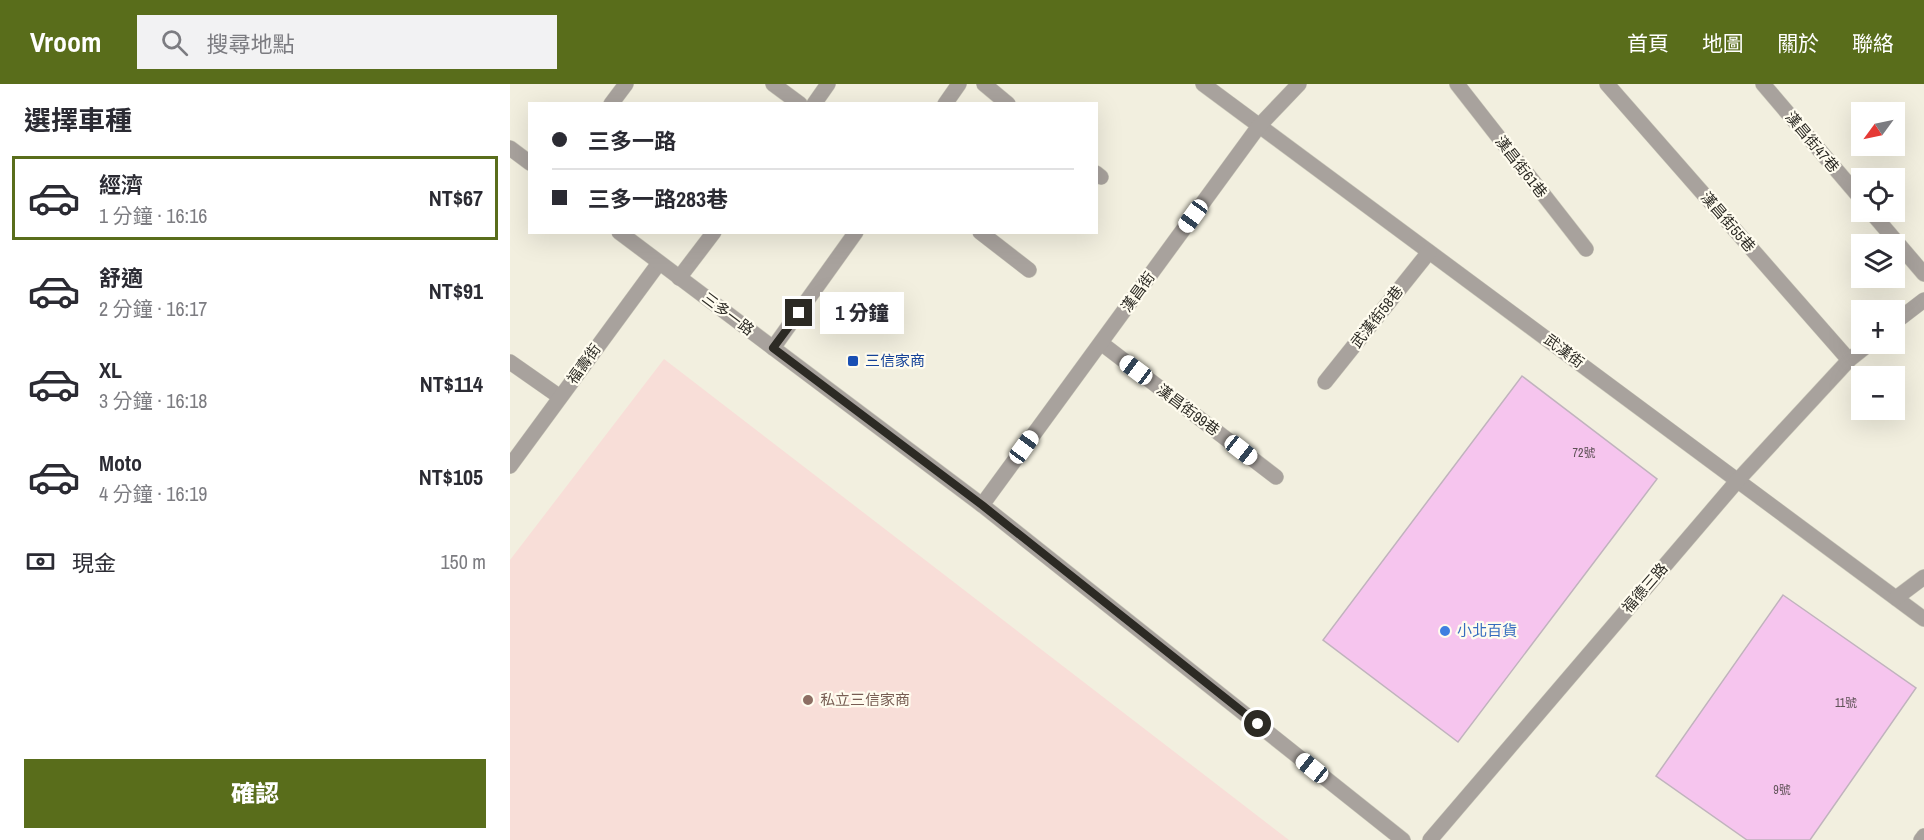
<!DOCTYPE html>
<html lang="zh-TW">
<head>
<meta charset="utf-8">
<style>
  :root { --surface:#fff; --page:#f2f2f3; --text:#2b2b33; --muted:#7c7c81; --line:#e1e1e2; --accent:#596d1b }
  body { margin:0; font-family:"Archivo Narrow","Noto Sans TC",sans-serif; background:var(--page); color:var(--text); height:100vh; display:flex; flex-direction:column; font-size:22px; white-space:nowrap }
  * { box-sizing:border-box; margin:0 }
  p { font-size:20px; color:var(--muted) }
  .icon { flex:none; width:33px; height:33px; fill:none; stroke:currentColor; stroke-width:2; stroke-linecap:round; stroke-linejoin:round }
  .map { position:relative; flex:1; overflow:hidden }
  .sheet { display:flex; flex-direction:column; background:var(--surface); width:510px }
  .sheet>* { flex:none }
  .banner { position:absolute; left:18px; top:18px; width:570px; height:132px; border-radius:0px; box-shadow:0 6px 24px #0002; display:grid; align-content:center; height:132px; padding:0 24px; background:var(--surface) }
  .needle { width:39px; rotate:237deg }
  .fabs { position:absolute; left:1341px; top:18px; display:grid; gap:12px }
  .fabs a { display:grid; place-items:center; width:54px; height:54px; border-radius:0px; background:var(--surface); box-shadow:0 6px 24px #0002; font-size:30px }
  .end { position:absolute; width:27px; height:27px; margin:-14px; border:8px solid #2c2a24; background:#fff; box-shadow:0 0 0 3px #fff }
  .from { border-radius:50% }
  .bubble { position:absolute; height:42px; border-radius:0px; background:var(--surface); box-shadow:0 6px 24px #0002; font-size:20px; font-weight:800; line-height:42px; text-align:center }
  .car { position:absolute; width:18px; height:36px; margin:-18px -9px; border-radius:8px; box-shadow:0 0 4px 2px #0007; background:linear-gradient(#fff 24%,#345 0 40%,#fff 0 76%,#345 0 86%,#fff 0) }
  .banner b { display:flex; align-items:center; gap:21px; height:57px; font-size:22px }
  .banner b+b { border-top:2px solid var(--line) }
  .banner i { width:15px; height:15px; background:var(--text) }
  ul { padding:0; list-style:none }
  li { display:flex; align-items:center; gap:18px; height:84px; margin:0 12px 9px; padding:0 12px; border:3px solid transparent; border-radius:0px }
  li div { flex:1 }
  li b { display:block; font-size:22px }
  li em { font-style:normal; font-weight:800 }
  li.selected { border-color:var(--accent) }
  li>.icon { width:54px; height:54px; stroke-width:1.5 }
  h2 { padding:0 24px; font-size:27px; line-height:72px }
  .pay { display:flex; align-items:center; gap:15px; height:66px; padding:0 24px; font-size:22px }
  .pay p { margin-inline-start:auto }
  .button { display:flex; gap:12px; margin-top:auto; padding:12px 24px }
  .button a { flex:1; height:69px; border-radius:0px; background:var(--accent); color:#fff; font-size:24px; font-weight:800; line-height:69px; text-align:center }
  header { display:flex; align-items:center; gap:36px; box-sizing:border-box; height:84px; padding:0 30px; background:var(--accent); color:#fff }
  header strong { font-size:28px }
  nav { display:flex; gap:33px; margin-inline-start:auto; font-size:21px }
  .search { width:420px; height:54px; background:var(--page); display:flex; align-items:center; gap:15px; box-sizing:border-box; padding:0 21px; border-radius:0px; color:var(--muted); font-size:22px }
  main { display:flex; flex:1; min-height:0 }
  .map>svg:first-child { display:block }
  .education { fill:#f8ded8 }
  .building { fill:#f6c5ee; stroke:#c0b3bd; stroke-width:1.5 }
  .lines { fill:none; stroke-linecap:round; stroke-linejoin:round }
  .minor-casing { stroke:#ceccbd; stroke-width:16 }
  .tertiary-casing { stroke:#ceccbd; stroke-width:16 }
  .minor { stroke:#a8a29d; stroke-width:15 }
  .tertiary { stroke:#a8a29d; stroke-width:15 }
  .route { stroke:#2c2a24; stroke-width:8 }
  .transit-dot { fill:#1a4fb4; stroke:#fffcef; stroke-width:2 }
  .shop-dot { fill:#3f7fe0; stroke:#fffcef; stroke-width:2 }
  .education-dot { fill:#8d6e63; stroke:#fffcef; stroke-width:2 }
  .labels { text-anchor:middle; stroke-width:4.5; stroke-linejoin:round; paint-order:stroke }
  .number-label { font-size:12px; fill:#5e5156 }
  .street-label { font-size:15px; fill:#2c2a24; stroke:#fffcef }
  .transit-label { font-size:15px; fill:#164399; stroke:#fffcef; text-anchor:start }
  .shop-label { font-size:15px; fill:#366cbe; stroke:#fffcef; text-anchor:start }
  .education-label { font-size:15px; fill:#785e54; stroke:#fffcef; text-anchor:start }
</style>
</head>
<body>
<header>
<strong>Vroom</strong>
<div class="search"><svg class="icon" aria-label="search" viewBox="0 0 24 24"><circle cx="10" cy="10" r="6"/><path d="M15 15l6 6"/></svg>搜尋地點</div>
<nav><a>首頁</a><a>地圖</a><a>關於</a><a>聯絡</a></nav>
</header>
<main>
<section class="sheet">
<h2>選擇車種</h2>
<ul>
<li class="selected"><svg class="icon" aria-label="car" viewBox="0 0 24 24"><path d="M5 17H2v-5l4-1 3-4h7l3 4 3 1v5h-3M9 17h6M6 11h13"/><circle cx="7" cy="17" r="2"/><circle cx="17" cy="17" r="2"/></svg><div><b>經濟</b><p>1 分鐘 · 16:16</p></div><em>NT$67</em></li>
<li><svg class="icon" aria-label="car" viewBox="0 0 24 24"><path d="M5 17H2v-5l4-1 3-4h7l3 4 3 1v5h-3M9 17h6M6 11h13"/><circle cx="7" cy="17" r="2"/><circle cx="17" cy="17" r="2"/></svg><div><b>舒適</b><p>2 分鐘 · 16:17</p></div><em>NT$91</em></li>
<li><svg class="icon" aria-label="car" viewBox="0 0 24 24"><path d="M5 17H2v-5l4-1 3-4h7l3 4 3 1v5h-3M9 17h6M6 11h13"/><circle cx="7" cy="17" r="2"/><circle cx="17" cy="17" r="2"/></svg><div><b>XL</b><p>3 分鐘 · 16:18</p></div><em>NT$114</em></li>
<li><svg class="icon" aria-label="car" viewBox="0 0 24 24"><path d="M5 17H2v-5l4-1 3-4h7l3 4 3 1v5h-3M9 17h6M6 11h13"/><circle cx="7" cy="17" r="2"/><circle cx="17" cy="17" r="2"/></svg><div><b>Moto</b><p>4 分鐘 · 16:19</p></div><em>NT$105</em></li>
</ul>
<div class="pay"><svg class="icon" aria-label="cash" viewBox="0 0 24 24"><path d="M3 7h18v10H3z"/><circle cx="12" cy="12" r="2"/></svg>現金<p>150 m</p></div>
<div class="button"><a>確認</a></div>
</section>
<div class="map">
<svg width="1414" height="756" viewBox="0 0 1414 756">
  <rect width="100%" height="100%" fill="#f2efdf"/>
  <polygon class="education" points="154,275 779,756 0,756 0,476"/>
  <g class="building">
    <polygon points="1012,292 1147,395 948,658 813,556"/>
    <polygon points="1273,511 1406,604 1300,756 1237,756 1146,692"/>
  </g>
  <g class="lines">
    <g class="minor-casing">
      <g id="minor">
        <polyline points="263,0 290,20"/>
        <polyline points="474,0 498,20"/>
        <polyline points="693,0 1414,535"/>
        <polyline points="947,0 1076,165"/>
        <polyline points="1097,0 1339,276"/>
        <polyline points="1253,0 1352,116"/>
        <polyline points="101,20 116,0"/>
        <polyline points="304,20 318,0"/>
        <polyline points="435,20 449,0"/>
        <polyline points="586,89 591,93"/>
        <polyline points="1361,128 1414,190"/>
        <polyline points="470,148 519,186"/>
        <polyline points="169,194 204,148"/>
        <polyline points="1384,239 1414,216"/>
        <polyline points="591,259 766,393"/>
        <polyline points="263,264 346,148"/>
        <polyline points="0,278 50,313"/>
        <polyline points="815,298 919,168"/>
        <polyline points="0,382 149,179"/>
        <polyline points="472,421 749,42 789,0"/>
        <polyline points="1386,514 1414,493"/>
        <polyline points="920,756 1228,396 1339,276 1359,260"/>
        <polyline points="1411,756 1414,752"/>
      </g>
    </g>
    <g class="tertiary-casing">
      <g id="tertiary">
        <polyline points="0,64 20,79"/>
        <polyline points="109,148 472,421 893,756"/>
      </g>
    </g>
    <use href="#minor" class="minor"/>
    <use href="#tertiary" class="tertiary"/>
  </g>
  <g class="lines">
    <polyline class="route" points="289,229 263,264 472,421 748,640"/>
  </g>
  <rect class="transit-dot" x="337" y="271" width="12" height="12" rx="3"/>
  <circle class="shop-dot" cx="935" cy="547" r="6"/>
  <circle class="education-dot" cx="298" cy="616" r="6"/>
  <g class="labels">
    <g class="number-label">
      <text x="1074" y="373">72號</text>
      <text x="1336" y="623">11號</text>
      <text x="1272" y="710">9號</text>
    </g>
    <g class="street-label">
      <text transform="translate(1302 58) rotate(50)" y="5">漢昌街47巷</text>
      <text transform="translate(1011 83) rotate(52)" y="5">漢昌街61巷</text>
      <text transform="translate(1218 138) rotate(49)" y="5">漢昌街55巷</text>
      <text transform="translate(628 208) rotate(-54)" y="5">漢昌街</text>
      <text transform="translate(218 230) rotate(37)" y="5">三多一路</text>
      <text transform="translate(867 233) rotate(-52)" y="5">武漢街58巷</text>
      <text transform="translate(1054 267) rotate(37)" y="5">武漢街</text>
      <text transform="translate(74 280) rotate(-54)" y="5">福壽街</text>
      <text transform="translate(678 326) rotate(37)" y="5">漢昌街99巷</text>
      <text transform="translate(1135 504) rotate(-49)" y="5">福德三路</text>
    </g>
    <g class="transit-label">
      <text x="355" y="282">三信家商</text>
    </g>
    <g class="shop-label">
      <text x="947" y="552">小北百貨</text>
    </g>
    <g class="education-label">
      <text x="310" y="621">私立三信家商</text>
    </g>
  </g>
</svg>
<div class="fabs">
<a><svg class="needle" viewBox="-14 -14 28 28"><path d="M0-13l5 13h-10z" fill="#e53935"/><path d="M0 13l5-13h-10z" fill="#7c7c81"/></svg></a>
<a><svg class="icon" aria-label="locate" viewBox="0 0 24 24"><circle cx="12" cy="12" r="6"/><path d="M12 2v4M12 18v4M2 12h4M18 12h4"/></svg></a>
<a><svg class="icon" aria-label="layers" viewBox="0 0 24 24"><path d="M12 4l9 5-9 5-9-5zM3 14l9 5 9-5"/></svg></a>
<a>+</a>
<a>−</a>
</div>
<i class="end from" style="left:748px;top:640px"></i>
<i class="end" style="left:289px;top:229px"></i>
<div class="bubble" style="left:310px;top:208px;width:84px">1 分鐘</div>
<i class="car" style="left:683px;top:132px;rotate:216deg"></i>
<i class="car" style="left:626px;top:286px;rotate:307deg"></i>
<i class="car" style="left:514px;top:363px;rotate:36deg"></i>
<i class="car" style="left:731px;top:366px;rotate:128deg"></i>
<i class="car" style="left:802px;top:684px;rotate:309deg"></i>
<div class="banner">
<b><i class="from"></i>三多一路</b>
<b><i></i>三多一路283巷</b>
</div>
</div>
</main>
</body>
</html>
